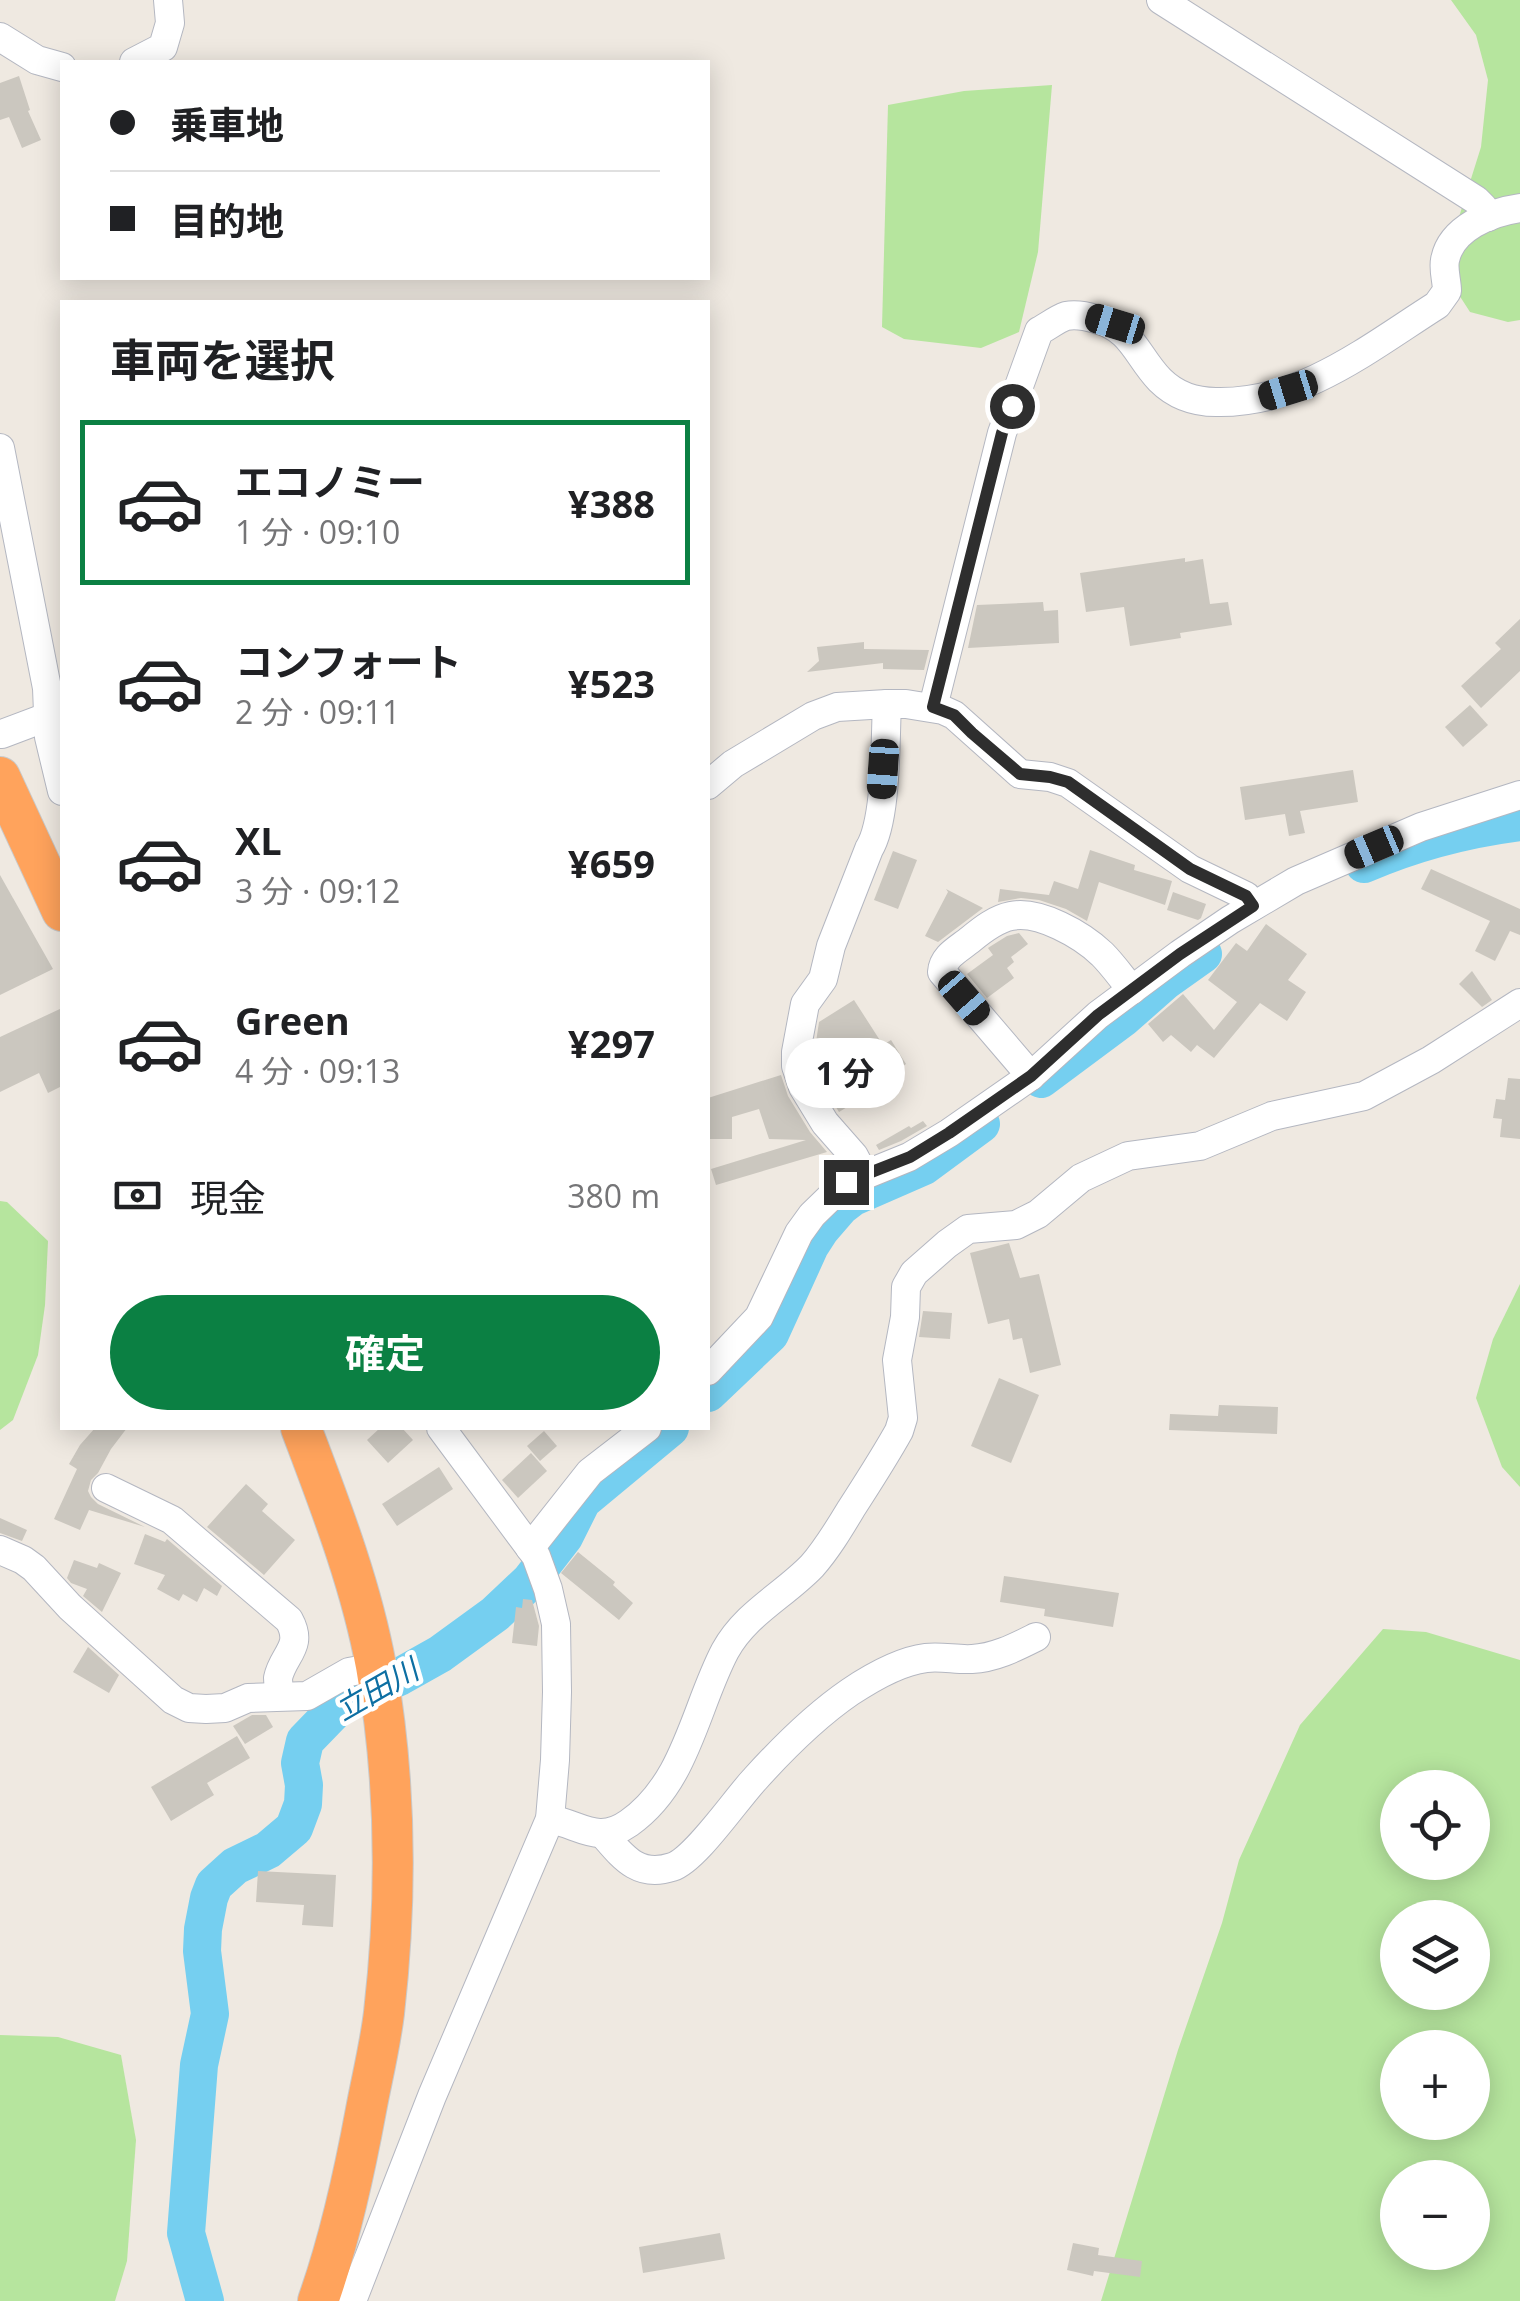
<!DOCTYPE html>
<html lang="ja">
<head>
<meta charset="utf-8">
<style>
  :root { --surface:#fff; --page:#f2f2f2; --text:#202124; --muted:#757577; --line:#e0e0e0; --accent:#0b8043 }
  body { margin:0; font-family:"Open Sans","Noto Sans JP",sans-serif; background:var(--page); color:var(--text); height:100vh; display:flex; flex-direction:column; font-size:38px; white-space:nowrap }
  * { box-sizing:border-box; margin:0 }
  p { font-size:32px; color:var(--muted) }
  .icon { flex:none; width:55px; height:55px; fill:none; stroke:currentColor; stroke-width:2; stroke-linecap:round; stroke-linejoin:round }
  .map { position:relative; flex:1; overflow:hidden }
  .details { position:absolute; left:60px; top:300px; width:650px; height:1130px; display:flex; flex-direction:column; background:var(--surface); border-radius:0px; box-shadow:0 5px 25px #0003 }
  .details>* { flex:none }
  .guide { position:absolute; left:60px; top:60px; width:650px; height:220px; border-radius:0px; box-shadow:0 5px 25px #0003; display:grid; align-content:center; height:220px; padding:0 50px; background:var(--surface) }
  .fabs { position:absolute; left:1380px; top:1770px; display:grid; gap:20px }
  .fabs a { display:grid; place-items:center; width:110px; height:110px; border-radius:50%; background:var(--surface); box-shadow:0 5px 25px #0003; font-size:50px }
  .end { position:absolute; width:45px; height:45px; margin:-22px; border:12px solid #2e2e2e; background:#fff; box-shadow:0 0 0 5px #fff }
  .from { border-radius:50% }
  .bubble { position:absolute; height:70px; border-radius:35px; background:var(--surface); box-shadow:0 5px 25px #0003; font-size:32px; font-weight:700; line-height:70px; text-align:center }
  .car { position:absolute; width:30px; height:60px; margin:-30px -15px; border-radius:12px; box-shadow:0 0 8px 2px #0007; background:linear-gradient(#222 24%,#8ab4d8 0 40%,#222 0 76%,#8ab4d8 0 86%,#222 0) }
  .guide b { display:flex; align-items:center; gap:35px; height:95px; font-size:38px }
  .guide b+b { border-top:2px solid var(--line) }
  .guide i { width:25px; height:25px; background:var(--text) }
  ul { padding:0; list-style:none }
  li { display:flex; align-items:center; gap:30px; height:165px; margin:0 20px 15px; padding:0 30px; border:5px solid transparent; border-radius:0px }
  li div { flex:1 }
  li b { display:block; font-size:38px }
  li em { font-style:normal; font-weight:700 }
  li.selected { border-color:var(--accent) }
  li>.icon { width:90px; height:90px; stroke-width:1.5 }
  h2 { padding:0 50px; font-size:45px; line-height:120px }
  .pay { display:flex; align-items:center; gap:25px; height:110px; padding:0 50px; font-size:38px }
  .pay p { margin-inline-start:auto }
  .button { display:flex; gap:20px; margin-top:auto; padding:20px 50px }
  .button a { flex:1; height:115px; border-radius:60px; background:var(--accent); color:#fff; font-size:40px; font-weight:700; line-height:115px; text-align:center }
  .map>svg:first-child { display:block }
  .green { fill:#b6e59e; fill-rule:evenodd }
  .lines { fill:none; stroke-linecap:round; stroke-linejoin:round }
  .river { stroke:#75cff0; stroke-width:38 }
  .building { fill:#cbc7bf }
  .minor-casing { stroke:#b4b7c1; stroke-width:30 }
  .highway-casing { stroke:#c9c9c9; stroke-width:42 }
  .minor { stroke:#fff; stroke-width:28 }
  .highway { stroke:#ffa35c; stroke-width:40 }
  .route { stroke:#2e2e2e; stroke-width:12 }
  .labels { text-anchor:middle; stroke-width:9; stroke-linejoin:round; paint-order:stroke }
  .water-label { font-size:30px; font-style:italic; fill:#0d6fa3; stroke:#fff }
</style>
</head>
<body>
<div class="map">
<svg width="1520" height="2301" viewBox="0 0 1520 2301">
  <rect width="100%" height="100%" fill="#efe9e1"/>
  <g class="green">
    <polygon points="1451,0 1520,0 1520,320 1508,322 1470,312 1452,284 1459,217 1481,147 1488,80 1476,35"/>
    <polygon points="1052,85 1038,252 1019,332 981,348 904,339 882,327 888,105 964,91"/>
    <polygon points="0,1201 7,1202 48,1241 45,1305 38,1355 13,1420 0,1430"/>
    <polygon points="1520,1284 1520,1487 1502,1467 1476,1398 1493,1339"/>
    <path d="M1383,1629L1426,1632L1520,1660V2301H1101L1178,2050L1222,1923L1239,1860L1300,1725ZM1398,1788H1472V1862H1398ZM1398,1918H1472V1992H1398ZM1398,2048H1472V2122H1398ZM1398,2178H1472V2252H1398Z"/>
    <polygon points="0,2035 58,2037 121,2055 136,2140 127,2261 115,2301 0,2301"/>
  </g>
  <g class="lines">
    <g class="river">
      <path d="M1364,864C1415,842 1465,829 1520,822"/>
      <polyline points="1041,1079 1123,1018 1165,981 1203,954"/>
      <polyline points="708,1393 770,1334 810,1246 821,1229 840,1207 853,1197 924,1166 981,1124"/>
      <polyline points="205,2301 186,2233 199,2065 210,2014 202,1951 203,1929 209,1898 214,1885 235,1866 268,1850 294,1828 303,1804 304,1785 300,1763 305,1741 335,1710 357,1696 399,1677 440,1654 495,1614 530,1581 564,1537 582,1501 670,1428"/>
    </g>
  </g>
  <g class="building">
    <polygon points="19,76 30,110 28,111 41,140 22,148 9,117 0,120 0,83"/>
    <polygon points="1185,558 1185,562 1203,559 1210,604 1228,602 1232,625 1180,633 1181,638 1130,646 1124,607 1086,612 1080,573"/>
    <polygon points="1043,602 1044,611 1058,610 1059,643 968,648 977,605"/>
    <polygon points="1520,619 1520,671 1481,708 1461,686 1501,649 1495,643"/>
    <polygon points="864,642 864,649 929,650 924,670 883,669 883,663 807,672 819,661 817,647"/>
    <polygon points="1470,705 1488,725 1463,747 1445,727"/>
    <polygon points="1353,770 1358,802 1300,811 1305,833 1289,836 1285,814 1245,820 1240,787"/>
    <polygon points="1090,850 1135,865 1134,870 1172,881 1165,905 1099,882 1087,921 1066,909 1039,900 1021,898 998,902 1000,889 1049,895 1054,881 1078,889"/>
    <polygon points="893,851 917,860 898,909 874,900"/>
    <polygon points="1431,869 1520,909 1520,935 1510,931 1495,961 1475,951 1490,921 1421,889"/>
    <polygon points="0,875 53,969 0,995"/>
    <polygon points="946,889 983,908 938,942 925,936 948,892"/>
    <polygon points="1173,892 1206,904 1201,918 1198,920 1167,910"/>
    <polygon points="1266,924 1307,954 1288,980 1306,992 1287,1021 1260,1003 1214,1058 1197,1045 1191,1052 1171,1035 1163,1042 1148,1024 1183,994 1214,1030 1237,1002 1208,980 1236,943 1247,951"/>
    <polygon points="1019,933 1028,944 1011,957 1014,962 1007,968 1014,978 987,998 967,974 993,955 988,948 991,946 1007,936"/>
    <polygon points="1472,971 1492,1000 1482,1007 1459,984"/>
    <polygon points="854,1000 883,1045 891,1040 906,1064 854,1097 857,1101 839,1112 819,1080 814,1063 825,1056 816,1042 819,1022"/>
    <polygon points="62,1008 62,1086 48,1093 39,1073 0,1092 0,1037"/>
    <polygon points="781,1075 788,1096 810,1132 827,1152 716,1185 711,1169 806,1140 769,1139 759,1109 732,1117 732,1139 708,1139 708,1098"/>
    <polygon points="1508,1078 1520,1079 1520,1139 1500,1137 1502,1119 1493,1118 1496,1099 1505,1100"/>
    <polygon points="923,1121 927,1126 901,1141 879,1150 876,1145 909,1126 911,1128"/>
    <polygon points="1009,1243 1020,1278 1039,1274 1061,1365 1030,1373 1022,1338 1013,1340 1009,1319 988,1324 970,1253"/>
    <polygon points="923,1311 952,1313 950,1339 919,1337"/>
    <polygon points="999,1378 1039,1395 1011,1463 971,1446"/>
    <polygon points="1219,1405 1278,1407 1277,1434 1169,1430 1170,1414 1218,1416"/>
    <polygon points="95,1428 127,1428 111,1449 98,1473 91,1480 88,1491 91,1497 98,1504 145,1527 89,1510 80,1530 54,1519 77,1469 69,1464 80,1445"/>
    <polygon points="380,1428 402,1428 413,1440 388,1463 367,1440"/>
    <polygon points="544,1431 557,1446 540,1461 527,1446"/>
    <polygon points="531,1453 547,1471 518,1498 502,1480"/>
    <polygon points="439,1467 453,1489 397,1526 382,1504"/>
    <polygon points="246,1484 268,1504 262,1511 295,1540 264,1575 207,1527"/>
    <polygon points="0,1518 27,1530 22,1541 0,1533"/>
    <polygon points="145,1534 165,1542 167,1539 222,1586 217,1596 204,1588 197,1602 183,1594 179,1601 157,1589 165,1575 134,1564"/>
    <polygon points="578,1552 615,1582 613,1585 633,1603 619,1620 561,1573"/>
    <polygon points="74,1560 97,1568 99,1563 121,1573 102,1612 83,1596 87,1589 71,1583 67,1578"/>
    <polygon points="1004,1576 1119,1593 1113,1627 1044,1616 1045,1609 1000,1602"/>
    <polygon points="523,1599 532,1600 539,1626 537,1646 512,1643 516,1607 522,1608"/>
    <polygon points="88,1647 119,1675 109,1693 73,1672"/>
    <polygon points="252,1715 266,1715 273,1727 245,1744 233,1726"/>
    <polygon points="237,1736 250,1758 207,1783 214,1795 171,1821 151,1787"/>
    <polygon points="258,1871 336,1875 333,1927 302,1925 304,1905 256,1902"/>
    <polygon points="720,2233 725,2259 643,2273 639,2247"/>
    <polygon points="1073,2243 1099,2248 1098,2255 1142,2261 1140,2277 1094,2271 1093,2276 1067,2270"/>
  </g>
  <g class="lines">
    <g class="minor-casing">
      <g id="minor">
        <polyline points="1161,0 1476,200 1483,207 1488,217"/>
        <polyline points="0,37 37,60 62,67"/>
        <polyline points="134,62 163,47 170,23 168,0"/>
        <polyline points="0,448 47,688 49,737 62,791"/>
        <path d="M933,707L1002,433L1039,331C1047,327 1057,319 1066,316C1076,314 1086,316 1096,319C1133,329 1136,355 1160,380C1175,395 1195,402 1216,402C1301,404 1369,348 1437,305L1447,291C1447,281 1443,270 1445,260C1451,228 1491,212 1520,208"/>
        <polyline points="2,734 47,717"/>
        <polyline points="708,785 733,764 813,716 837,707 887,704 906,704 943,710 954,715 1020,774 1050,777 1068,783 1190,869 1246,896 1253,906"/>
        <path d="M1031,1076L942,972C943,956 959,949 971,939C983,929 996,919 1011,916C1039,910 1082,935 1102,954C1113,965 1122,978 1132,990"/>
        <path d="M864,1175L854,1156L825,1123L803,1087L796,1066V1052L805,1004L823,979L831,946L869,849C887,820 885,741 887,704"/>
        <polyline points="708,1371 759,1317 799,1233 812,1215 845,1183 909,1157 949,1133 1031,1076 1098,1015 1180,954 1230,920 1296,881 1421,827 1520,795"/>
        <path d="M106,1488L172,1520L289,1620C304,1647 283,1654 278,1678C278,1684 279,1691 280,1696"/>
        <polyline points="530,1548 590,1472 647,1428"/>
        <polyline points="0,1550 23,1560 34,1568 70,1607 173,1700 189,1708 206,1709 225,1708 248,1698 307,1696 349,1672 376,1667"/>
        <path d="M550,1819C581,1825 598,1845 629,1823C686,1783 695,1708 725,1651C746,1613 783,1596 812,1566C827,1549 839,1529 851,1509C867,1484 884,1458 899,1431L903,1418L897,1360L905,1317L906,1287L914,1273L947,1244L968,1229L1016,1225L1038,1214L1081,1178L1128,1156L1200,1146L1272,1116L1364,1096L1431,1060L1520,1003"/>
        <path d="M603,1834C623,1857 638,1878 672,1867C695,1860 736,1799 755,1779C783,1748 815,1716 850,1692C871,1678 901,1661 926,1658C941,1656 957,1660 972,1659C995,1658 1016,1647 1036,1637"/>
        <polyline points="352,2301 432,2096 550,1819 555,1760 557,1692 556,1624 548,1589 536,1556 441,1428"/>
      </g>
    </g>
    <g class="highway-casing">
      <g id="highway">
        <polyline points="0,777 62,911"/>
        <path d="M301,1428C330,1505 361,1584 376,1666C396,1779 397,1899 384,2013C380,2046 372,2078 366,2110C354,2175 340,2239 318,2301"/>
      </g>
    </g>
    <use href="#minor" class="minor"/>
    <use href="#highway" class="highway"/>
  </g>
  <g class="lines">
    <polyline class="route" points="846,1182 910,1157 949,1133 1031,1076 1098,1015 1180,954 1253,906 1246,896 1190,869 1068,782 1050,777 1020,774 972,733 954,715 933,707 1002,433 1012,406"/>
  </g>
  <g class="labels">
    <g class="water-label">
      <text transform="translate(377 1690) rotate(-30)" y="10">立田川</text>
    </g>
  </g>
</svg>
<div class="fabs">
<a><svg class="icon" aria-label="locate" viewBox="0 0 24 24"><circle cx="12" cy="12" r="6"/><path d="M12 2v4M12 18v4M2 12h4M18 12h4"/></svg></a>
<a><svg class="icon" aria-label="layers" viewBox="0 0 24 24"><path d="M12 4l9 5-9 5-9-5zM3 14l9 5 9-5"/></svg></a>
<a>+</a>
<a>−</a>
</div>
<i class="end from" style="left:1012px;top:406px"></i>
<i class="end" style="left:846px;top:1182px"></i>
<div class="bubble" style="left:785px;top:1038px;width:120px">1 分</div>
<i class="car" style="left:1115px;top:324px;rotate:287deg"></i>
<i class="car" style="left:1288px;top:390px;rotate:253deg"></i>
<i class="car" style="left:883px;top:769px;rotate:184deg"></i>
<i class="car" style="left:1374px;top:847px;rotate:247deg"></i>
<i class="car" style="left:964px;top:998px;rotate:139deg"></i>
<div class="guide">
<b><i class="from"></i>乗車地</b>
<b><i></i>目的地</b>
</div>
<section class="details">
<h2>車両を選択</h2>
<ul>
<li class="selected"><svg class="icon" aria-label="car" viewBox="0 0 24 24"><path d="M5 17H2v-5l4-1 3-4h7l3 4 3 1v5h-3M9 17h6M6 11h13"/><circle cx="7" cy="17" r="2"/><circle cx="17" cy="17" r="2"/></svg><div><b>エコノミー</b><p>1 分 · 09:10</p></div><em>¥388</em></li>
<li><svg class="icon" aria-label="car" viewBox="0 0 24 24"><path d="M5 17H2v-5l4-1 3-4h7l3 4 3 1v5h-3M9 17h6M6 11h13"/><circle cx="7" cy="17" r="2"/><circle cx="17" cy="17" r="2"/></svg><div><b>コンフォート</b><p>2 分 · 09:11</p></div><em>¥523</em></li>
<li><svg class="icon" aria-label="car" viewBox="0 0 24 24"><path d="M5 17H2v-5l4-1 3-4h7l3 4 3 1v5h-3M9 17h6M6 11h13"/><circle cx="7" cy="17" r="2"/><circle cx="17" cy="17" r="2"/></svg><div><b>XL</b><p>3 分 · 09:12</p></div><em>¥659</em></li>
<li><svg class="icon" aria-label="car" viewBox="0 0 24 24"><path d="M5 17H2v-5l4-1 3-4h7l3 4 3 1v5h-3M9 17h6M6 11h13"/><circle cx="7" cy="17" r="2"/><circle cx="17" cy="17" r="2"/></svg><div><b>Green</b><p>4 分 · 09:13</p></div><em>¥297</em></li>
</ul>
<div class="pay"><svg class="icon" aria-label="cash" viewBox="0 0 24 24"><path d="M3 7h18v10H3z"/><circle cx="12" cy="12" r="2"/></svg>現金<p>380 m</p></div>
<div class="button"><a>確定</a></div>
</section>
</div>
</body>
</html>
